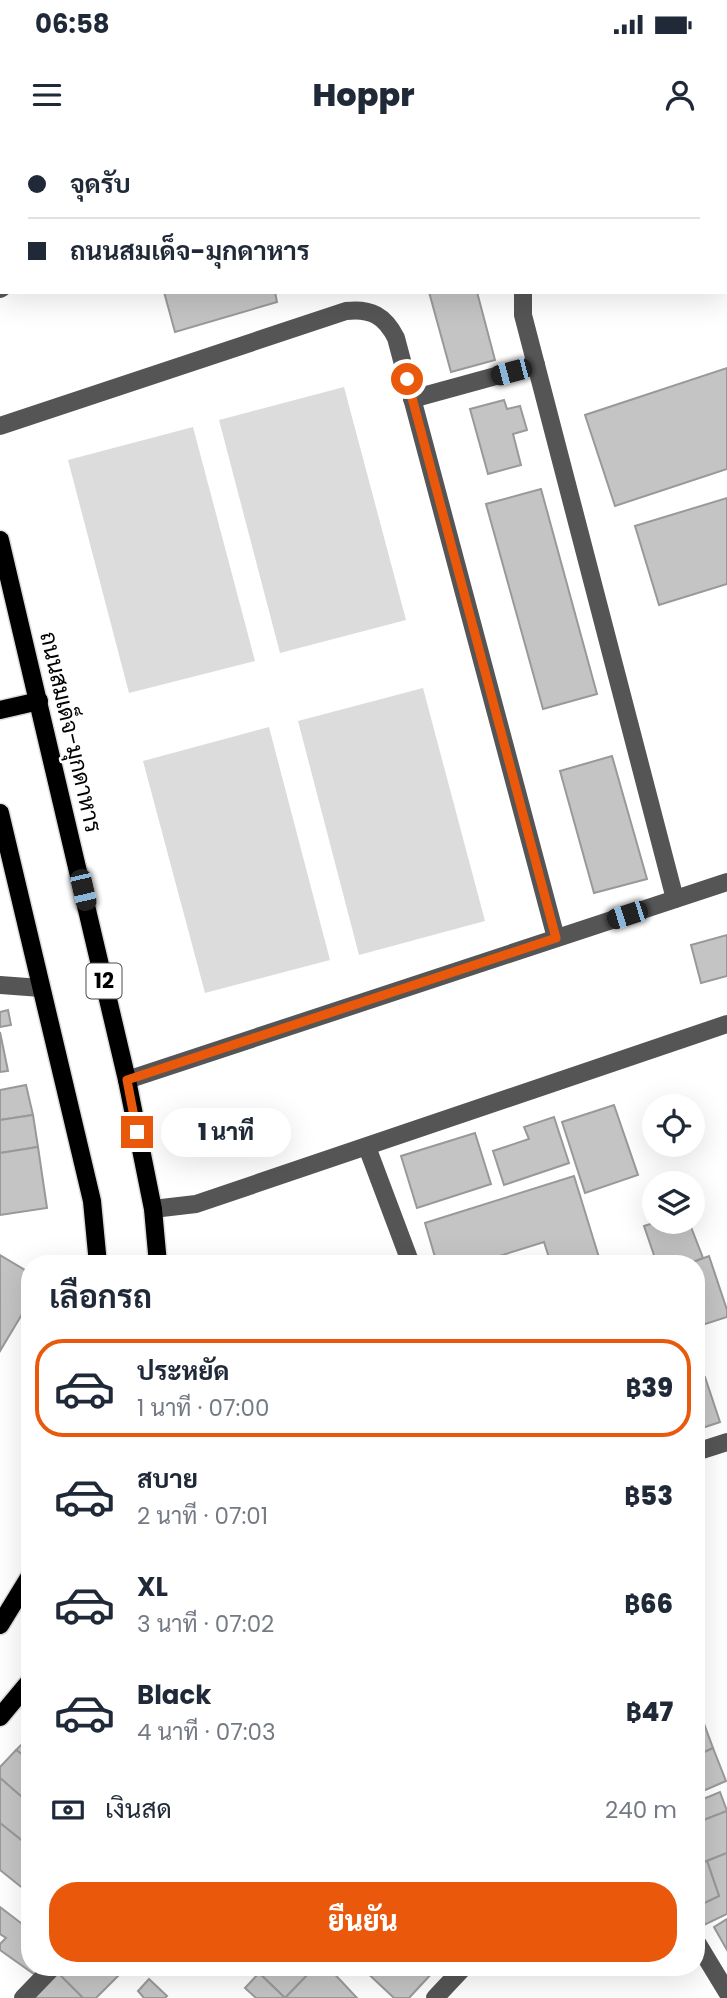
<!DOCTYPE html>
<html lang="th">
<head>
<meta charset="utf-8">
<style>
  :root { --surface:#fff; --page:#f6f6f7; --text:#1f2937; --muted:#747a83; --line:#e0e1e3; --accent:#ea580c }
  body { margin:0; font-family:Poppins,Sarabun,sans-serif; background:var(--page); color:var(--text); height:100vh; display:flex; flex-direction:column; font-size:26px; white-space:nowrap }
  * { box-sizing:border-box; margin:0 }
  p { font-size:23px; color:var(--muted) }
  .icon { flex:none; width:38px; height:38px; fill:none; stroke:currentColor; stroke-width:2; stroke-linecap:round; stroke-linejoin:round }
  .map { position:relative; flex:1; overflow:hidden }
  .panel { position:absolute; left:21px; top:1115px; width:684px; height:721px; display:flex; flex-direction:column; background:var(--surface); border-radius:28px; box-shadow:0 7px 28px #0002 }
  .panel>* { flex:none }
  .top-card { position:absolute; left:0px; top:0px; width:728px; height:154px; box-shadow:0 7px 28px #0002; display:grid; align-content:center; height:154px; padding:0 28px; background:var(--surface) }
  .buttons { position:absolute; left:642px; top:954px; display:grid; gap:14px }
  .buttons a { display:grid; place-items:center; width:63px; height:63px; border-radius:50%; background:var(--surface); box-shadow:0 7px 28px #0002; font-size:35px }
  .end { position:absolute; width:32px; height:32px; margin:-16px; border:9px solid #ea580c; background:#fff; box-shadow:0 0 0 4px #fff }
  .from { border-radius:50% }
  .bubble { position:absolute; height:49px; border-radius:24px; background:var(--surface); box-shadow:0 7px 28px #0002; font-size:23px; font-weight:800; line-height:49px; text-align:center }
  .car { position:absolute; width:21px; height:42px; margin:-21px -10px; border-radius:9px; box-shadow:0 0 5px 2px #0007; background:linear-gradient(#222 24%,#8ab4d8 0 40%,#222 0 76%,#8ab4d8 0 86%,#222 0) }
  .top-card b { display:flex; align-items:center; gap:24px; height:66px; font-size:26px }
  .top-card b+b { border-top:2px solid var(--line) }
  .top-card i { width:18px; height:18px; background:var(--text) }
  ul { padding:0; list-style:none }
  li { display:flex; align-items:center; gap:21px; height:98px; margin:0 14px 10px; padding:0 14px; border:4px solid transparent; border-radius:28px }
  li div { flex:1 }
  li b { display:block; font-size:26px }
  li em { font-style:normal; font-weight:800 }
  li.active { border-color:var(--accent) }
  li>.icon { width:63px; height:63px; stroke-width:1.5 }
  h2 { padding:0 28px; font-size:32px; line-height:84px }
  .pay { display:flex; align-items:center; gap:18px; height:77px; padding:0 28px; font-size:26px }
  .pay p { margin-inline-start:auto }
  .action { display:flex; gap:14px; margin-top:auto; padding:14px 28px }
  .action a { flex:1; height:80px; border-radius:28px; background:var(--accent); color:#fff; font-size:28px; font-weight:800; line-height:80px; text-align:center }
  .status { display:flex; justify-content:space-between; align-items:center; height:49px; padding:0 35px; background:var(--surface); direction:ltr }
  .status svg { height:19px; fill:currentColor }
  header { display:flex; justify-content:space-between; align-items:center; height:91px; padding:0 28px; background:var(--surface); font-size:32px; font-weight:800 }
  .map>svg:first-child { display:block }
  .park { fill:#dcdcdc }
  .building { fill:#c4c4c4; stroke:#999; stroke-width:2 }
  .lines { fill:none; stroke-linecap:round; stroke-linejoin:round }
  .major-casing { stroke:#dbdbdb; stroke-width:21 }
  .minor { stroke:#555; stroke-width:18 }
  .major { stroke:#000; stroke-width:18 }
  .route { stroke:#ea580c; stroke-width:9 }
  .labels { text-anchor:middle; stroke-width:5; stroke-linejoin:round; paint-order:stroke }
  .shield { fill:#fff; stroke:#4c4c4c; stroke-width:2 }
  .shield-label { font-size:21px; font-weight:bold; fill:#000 }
  .street-label { font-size:23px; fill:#000; stroke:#fff }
</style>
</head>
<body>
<div class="status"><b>06:58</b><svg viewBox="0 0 49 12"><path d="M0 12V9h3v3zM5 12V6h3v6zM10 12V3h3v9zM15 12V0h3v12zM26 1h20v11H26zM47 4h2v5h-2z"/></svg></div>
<header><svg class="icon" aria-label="menu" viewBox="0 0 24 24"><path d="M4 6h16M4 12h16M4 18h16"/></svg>Hoppr<svg class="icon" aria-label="person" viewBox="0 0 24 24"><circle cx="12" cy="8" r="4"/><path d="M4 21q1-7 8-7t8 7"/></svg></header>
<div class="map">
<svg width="727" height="1858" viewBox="0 0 727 1858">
  <rect width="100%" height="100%" fill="#fff"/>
  <g class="park">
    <polygon points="344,247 406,480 280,513 219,280"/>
    <polygon points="193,287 255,521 129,553 68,320"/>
    <polygon points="423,548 485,781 359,815 298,581"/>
    <polygon points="269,587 330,820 205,853 143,621"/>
  </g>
  <g class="building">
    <polygon points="0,0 26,2 2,2 0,116"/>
    <polygon points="88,0 291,0 292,2 89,2"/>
    <polygon points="164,152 275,152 277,162 175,192"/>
    <polygon points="429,152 477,152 495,220 451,232"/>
    <polygon points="727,228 727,329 615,366 585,275"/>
    <polygon points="504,260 507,269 520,266 527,290 513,294 521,325 488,334 470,269"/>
    <polygon points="541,349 597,554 543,569 486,364"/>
    <polygon points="727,358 727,444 659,465 635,386"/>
    <polygon points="612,616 647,739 594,753 560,631"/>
    <polygon points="727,795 727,836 701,843 691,805"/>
    <polygon points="8,870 11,885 0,887 0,872"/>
    <polygon points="0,892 8,931 0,932"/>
    <polygon points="26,945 33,975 0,980 0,950"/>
    <polygon points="614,965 638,1035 585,1053 562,982"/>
    <polygon points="33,975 38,1007 0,1013 0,980"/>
    <polygon points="554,977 569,1023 504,1045 493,1011 529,999 524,987"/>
    <polygon points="475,993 491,1044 417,1068 401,1016"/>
    <polygon points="38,1007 47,1068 0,1075 0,1013"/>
    <polygon points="574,1036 601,1124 551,1124 544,1102 474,1124 437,1124 425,1083"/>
    <polygon points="654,1050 654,1078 645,1053"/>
    <polygon points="657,1082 689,1082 703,1118 688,1124 657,1124 644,1086"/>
    <polygon points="0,1115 30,1133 30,1161 0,1211"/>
    <polygon points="709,1116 727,1170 727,1177 696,1187 696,1124 688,1124"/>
    <polygon points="705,1237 720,1282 696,1290 696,1240"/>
    <polygon points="699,1570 713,1608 696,1616 696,1571"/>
    <polygon points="30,1596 30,1620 16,1610"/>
    <polygon points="713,1608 726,1641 696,1654 696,1616"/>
    <polygon points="16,1610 30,1620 30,1664 0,1638 0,1627"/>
    <polygon points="0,1638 30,1664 30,1707 0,1683"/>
    <polygon points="720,1652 727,1671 696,1683 696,1662"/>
    <polygon points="727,1671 727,1713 696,1725 696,1683"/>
    <polygon points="0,1683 30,1707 30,1754 0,1730"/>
    <polygon points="727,1713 727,1774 704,1785 696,1767 719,1756 707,1721"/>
    <polygon points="707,1721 719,1756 696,1767 696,1725"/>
    <polygon points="0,1767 30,1790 30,1827 47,1827 38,1837 0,1810 0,1804 6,1798 0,1794"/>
    <polygon points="727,1779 727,1810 714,1787"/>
    <polygon points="60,1827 127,1827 96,1858 83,1858 56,1831"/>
    <polygon points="253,1827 315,1827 285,1858"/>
    <polygon points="315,1827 328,1827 357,1858 285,1858"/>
    <polygon points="361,1827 429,1827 434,1831 409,1858 394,1858"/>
    <polygon points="56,1831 83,1858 29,1858"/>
    <polygon points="259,1833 285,1858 256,1858 245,1848"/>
    <polygon points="149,1839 167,1856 165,1858 144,1858 138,1851"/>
  </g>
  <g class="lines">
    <g class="major-casing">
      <g id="major">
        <polyline points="0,400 127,940 153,1069 158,1124"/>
        <polyline points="0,570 39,561"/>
        <polyline points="0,673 92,1061 98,1124"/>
        <polyline points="0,1485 30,1436"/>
        <polyline points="0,1577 30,1541"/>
      </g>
    </g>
    <g class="minor">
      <polyline points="711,0 711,2"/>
      <polyline points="421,2 426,0"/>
      <polyline points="726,48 727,50"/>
      <polyline points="726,77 727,77"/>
      <polyline points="0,149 2,148"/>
      <polyline points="523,152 523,175 675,759"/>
      <polyline points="412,259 536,225"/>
      <path d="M0,286L346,171C371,168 385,176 396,198L556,798"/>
      <polyline points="0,845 41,848"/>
      <polyline points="127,940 727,742"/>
      <polyline points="367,1007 411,1124"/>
      <polyline points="153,1069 196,1064 727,884"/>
      <polyline points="696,1312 727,1302"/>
      <polyline points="696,1801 727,1852"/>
      <polyline points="23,1858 53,1827"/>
      <polyline points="435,1858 464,1827"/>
    </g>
    <use href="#major" class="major"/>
  </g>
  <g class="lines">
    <polyline class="route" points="137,992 127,940 556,798 407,239"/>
  </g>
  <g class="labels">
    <rect class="shield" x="86.5" y="823.5" width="35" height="35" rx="5"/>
    <g class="shield-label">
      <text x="104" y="848">12</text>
    </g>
    <g class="street-label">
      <text transform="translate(71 592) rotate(77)" y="8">ถนนสมเด็จ-มุกดาหาร</text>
    </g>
  </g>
</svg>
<div class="buttons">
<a><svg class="icon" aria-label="locate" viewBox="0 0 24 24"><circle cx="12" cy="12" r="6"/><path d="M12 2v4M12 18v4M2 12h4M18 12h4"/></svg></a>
<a><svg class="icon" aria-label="layers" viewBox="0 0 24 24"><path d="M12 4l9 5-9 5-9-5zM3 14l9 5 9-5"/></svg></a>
</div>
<i class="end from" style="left:407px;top:239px"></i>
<i class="end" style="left:137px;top:992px"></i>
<div class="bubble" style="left:161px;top:968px;width:130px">1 นาที</div>
<i class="car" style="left:511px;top:232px;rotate:255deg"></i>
<i class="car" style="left:83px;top:750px;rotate:167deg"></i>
<i class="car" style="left:627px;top:775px;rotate:252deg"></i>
<div class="top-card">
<b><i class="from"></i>จุดรับ</b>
<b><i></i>ถนนสมเด็จ-มุกดาหาร</b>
</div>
<section class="panel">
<h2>เลือกรถ</h2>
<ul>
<li class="active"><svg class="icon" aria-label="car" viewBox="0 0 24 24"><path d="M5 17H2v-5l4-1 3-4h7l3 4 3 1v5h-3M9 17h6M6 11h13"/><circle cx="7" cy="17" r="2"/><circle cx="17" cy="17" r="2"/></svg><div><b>ประหยัด</b><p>1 นาที · 07:00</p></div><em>฿39</em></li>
<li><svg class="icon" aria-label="car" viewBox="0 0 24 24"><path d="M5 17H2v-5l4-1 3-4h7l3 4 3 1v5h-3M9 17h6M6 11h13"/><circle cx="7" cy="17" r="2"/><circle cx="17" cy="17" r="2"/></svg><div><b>สบาย</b><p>2 นาที · 07:01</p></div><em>฿53</em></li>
<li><svg class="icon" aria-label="car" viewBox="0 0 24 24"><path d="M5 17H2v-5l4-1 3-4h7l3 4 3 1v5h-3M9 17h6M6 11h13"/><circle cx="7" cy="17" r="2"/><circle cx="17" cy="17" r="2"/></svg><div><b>XL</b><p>3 นาที · 07:02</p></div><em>฿66</em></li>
<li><svg class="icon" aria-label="car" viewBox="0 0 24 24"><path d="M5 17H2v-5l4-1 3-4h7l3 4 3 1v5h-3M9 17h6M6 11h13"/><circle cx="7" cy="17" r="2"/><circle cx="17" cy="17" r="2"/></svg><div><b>Black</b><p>4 นาที · 07:03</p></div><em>฿47</em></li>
</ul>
<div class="pay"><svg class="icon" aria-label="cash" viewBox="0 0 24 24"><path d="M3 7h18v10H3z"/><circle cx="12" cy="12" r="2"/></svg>เงินสด<p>240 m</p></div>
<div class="action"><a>ยืนยัน</a></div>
</section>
</div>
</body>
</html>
